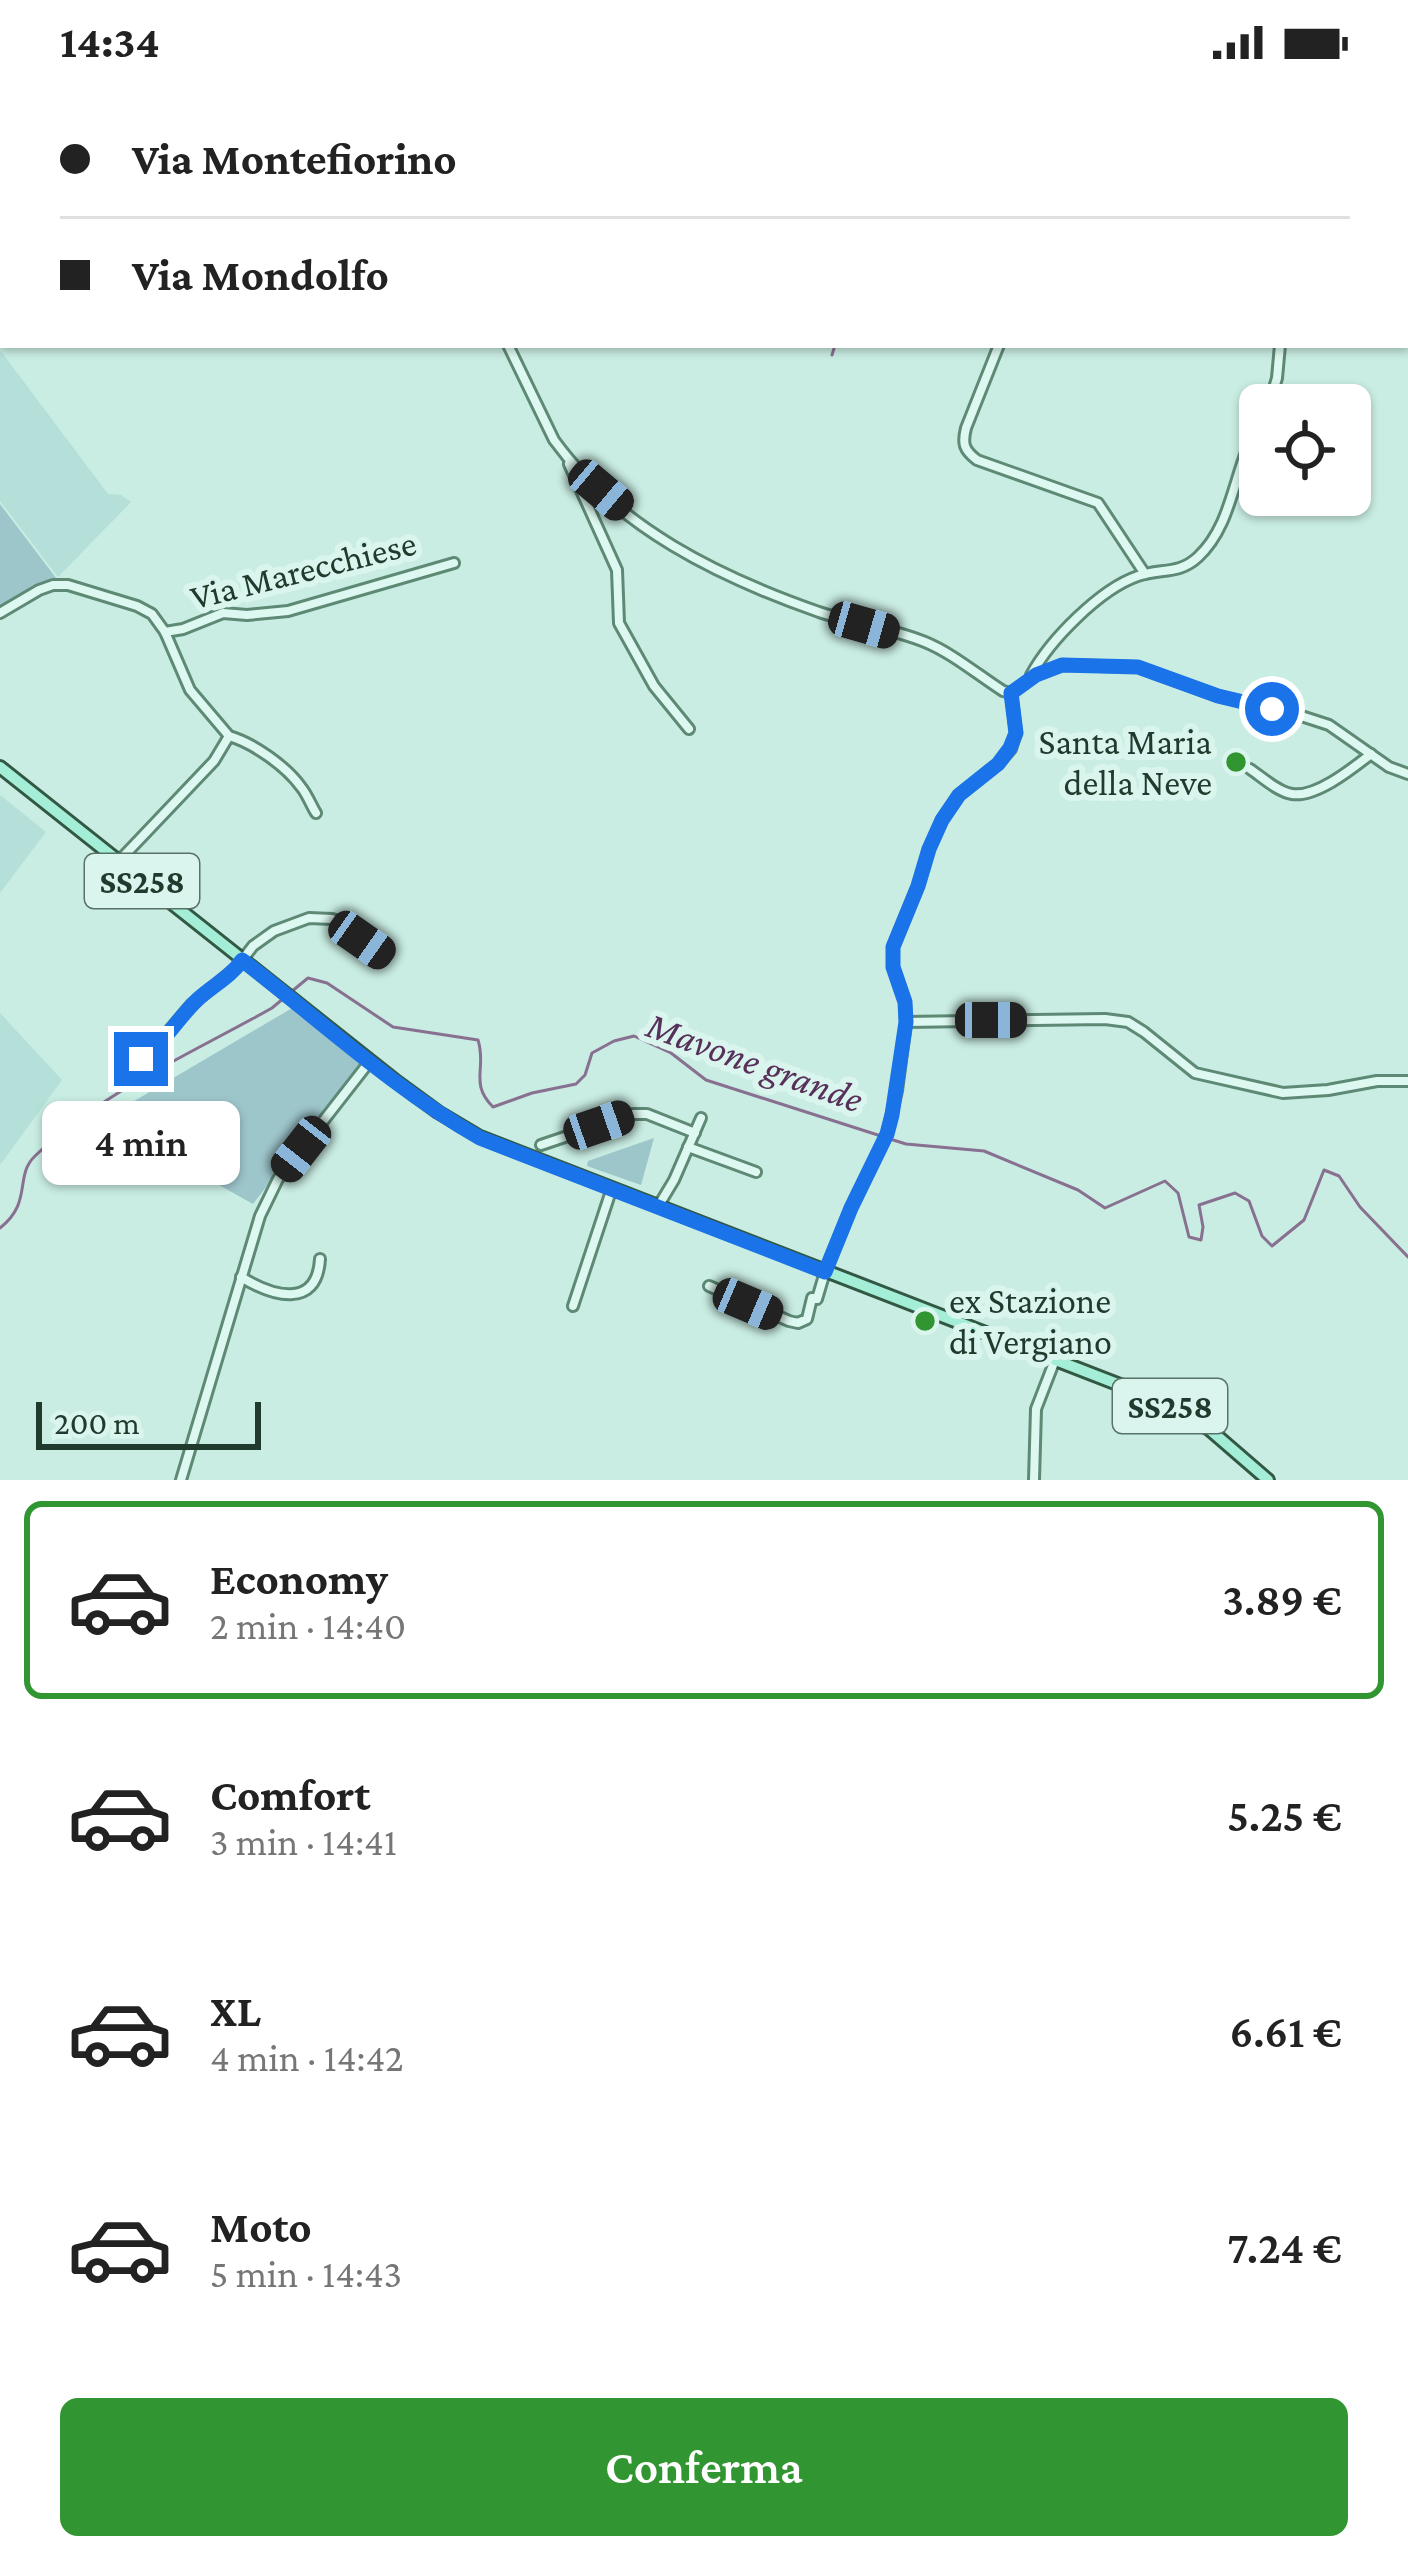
<!DOCTYPE html>
<html lang="it">
<head>
<meta charset="utf-8">
<style>
  :root { --surface:#fff; --page:#f2f2f2; --text:#222; --muted:#767676; --line:#e0e0e0; --accent:#319631 }
  body { margin:0; font-family:"Crimson Pro",serif; background:var(--page); color:var(--text); height:100vh; display:flex; flex-direction:column; font-size:45px; white-space:nowrap }
  * { box-sizing:border-box; margin:0 }
  p { font-size:39px; color:var(--muted) }
  .icon { flex:none; width:66px; height:66px; fill:none; stroke:currentColor; stroke-width:2; stroke-linecap:round; stroke-linejoin:round }
  .map { position:relative; height:1396px; overflow:hidden }
  .panel { display:flex; flex-direction:column; background:var(--surface); flex:1 }
  .panel>* { flex:none }
  .guide { position:absolute; left:0px; top:0px; width:1410px; height:264px; box-shadow:0 3px 9px #0004; display:grid; align-content:center; height:264px; padding:0 60px; background:var(--surface) }
  .fabs { position:absolute; left:1239px; top:300px; display:grid; gap:24px }
  .fabs a { display:grid; place-items:center; width:132px; height:132px; border-radius:18px; background:var(--surface); box-shadow:0 3px 9px #0004; font-size:60px }
  .scale { position:absolute; left:36px; bottom:30px; width:225px; box-sizing:border-box; padding-left:12px; border:6px solid #213a2e; border-top:0; font-size:33px; line-height:42px; white-space:nowrap; color:#213a2e; -webkit-text-stroke:9px #d9f5ed; paint-order:stroke }
  .end { position:absolute; width:54px; height:54px; margin:-27px; border:15px solid #1a73e8; background:#fff; box-shadow:0 0 0 6px #fff }
  .from { border-radius:50% }
  .bubble { position:absolute; height:84px; border-radius:18px; background:var(--surface); box-shadow:0 3px 9px #0004; font-size:39px; font-weight:600; line-height:84px; text-align:center }
  .car { position:absolute; width:36px; height:72px; margin:-36px -18px; border-radius:15px; box-shadow:0 0 9px 3px #0007; background:linear-gradient(#222 24%,#8ab4d8 0 40%,#222 0 76%,#8ab4d8 0 86%,#222 0) }
  .guide b { display:flex; align-items:center; gap:42px; height:114px; font-size:45px }
  .guide b+b { border-top:3px solid var(--line) }
  .guide i { width:30px; height:30px; background:var(--text) }
  ul { padding:21px 0 0; list-style:none }
  li { display:flex; align-items:center; gap:36px; height:198px; margin:0 24px 18px; padding:0 36px; border:6px solid transparent; border-radius:18px }
  li div { flex:1 }
  li b { display:block; font-size:45px }
  li em { font-style:normal; font-weight:600 }
  li.on { border-color:var(--accent) }
  li>.icon { width:108px; height:108px; stroke-width:1.5 }
  .primary-button { display:flex; gap:24px; margin-top:auto; padding:24px 60px }
  .primary-button a { flex:1; height:138px; border-radius:18px; background:var(--accent); color:#fff; font-size:48px; font-weight:600; line-height:138px; text-align:center }
  .status { display:flex; justify-content:space-between; align-items:center; height:84px; padding:0 60px; background:var(--surface); direction:ltr }
  .status svg { height:33px; fill:currentColor }
  .map>svg:first-child { display:block }
  .farmland { fill:#b4e0d9 }
  .green { fill:#9dc6cb }
  .lines { fill:none; stroke-linecap:round; stroke-linejoin:round }
  .stream { stroke:#887090; stroke-width:3 }
  .street-casing { stroke:#5e8975; stroke-width:14 }
  .primary-casing { stroke:#325844; stroke-width:16 }
  .street { stroke:#ddf8f0; stroke-width:8 }
  .primary { stroke:#a4eed7; stroke-width:10 }
  .route { stroke:#1a73e8; stroke-width:15 }
  .poi-dot { fill:#319631; stroke:#d9f5ed; stroke-width:4.5 }
  .labels { text-anchor:middle; stroke-width:12; stroke-linejoin:round; paint-order:stroke }
  .shield { fill:#d9f5ed; stroke:#587267; stroke-width:3 }
  .shield-label { font-size:33px; font-weight:bold; fill:#213a2e }
  .street-label { font-size:36px; fill:#213a2e; stroke:#d9f5ed }
  .poi-label { font-size:36px; fill:#213a2e; stroke:#d9f5ed; text-anchor:end }
  .water-label { font-size:39px; font-style:italic; fill:#573159; stroke:#d9f5ed }
</style>
</head>
<body>
<div class="status"><b>14:34</b><svg viewBox="0 0 49 12"><path d="M0 12V9h3v3zM5 12V6h3v6zM10 12V3h3v9zM15 12V0h3v12zM26 1h20v11H26zM47 4h2v5h-2z"/></svg></div>
<div class="map">
<svg width="1408" height="1396" viewBox="0 0 1408 1396">
  <rect width="100%" height="100%" fill="#c9ede3"/>
  <g class="farmland">
    <polygon points="0,266 108,410 121,411 131,418 58,493 0,417"/>
    <polygon points="0,711 46,748 0,809"/>
    <polygon points="0,929 62,996 0,1081"/>
  </g>
  <g class="green">
    <polygon points="0,420 56,494 0,524"/>
    <polygon points="294,923 361,979 253,1120 176,1077 119,1026"/>
    <polygon points="654,1054 641,1101 587,1082 588,1077"/>
  </g>
  <g class="lines">
    <g class="stream">
      <polyline points="760,0 764,3"/>
      <polyline points="832,271 835,261"/>
      <path d="M291,908L308,894L327,899L393,943L478,956C487,984 469,999 493,1023L532,1009L576,1000L585,991L592,969L614,957L634,952L671,969L706,996L881,1052"/>
      <polyline points="890,1055 906,1060 984,1067 1078,1106 1105,1124 1165,1097 1178,1109 1189,1153 1201,1156 1203,1143 1199,1121 1235,1109 1249,1117 1262,1152 1272,1162 1304,1136 1324,1086 1339,1092 1360,1123 1408,1173"/>
      <path d="M0,1144C33,1118 14,1092 35,1072C98,1010 194,968 272,924L284,914"/>
    </g>
    <g class="street-casing">
      <g id="street">
        <polyline points="520,0 523,3"/>
        <polyline points="1314,0 1315,3"/>
        <polyline points="251,3 256,0"/>
        <polyline points="685,3 686,0"/>
        <polyline points="1407,77 1408,77"/>
        <polyline points="0,216 3,211"/>
        <path d="M508,261L554,356C618,444 719,493 819,528C853,539 891,544 925,558C952,569 978,591 1003,607L1011,609"/>
        <path d="M999,261L966,344C962,360 964,366 977,376L1098,419L1145,490"/>
        <polyline points="1269,321 1277,294 1280,261"/>
        <polyline points="569,380 617,486 619,539 654,602 689,645"/>
        <polyline points="0,529 39,506 53,501 68,501 137,522 152,530 165,548 190,606 229,652 214,677 118,778"/>
        <polyline points="165,548 183,545 223,529 247,531 288,527 454,479"/>
        <path d="M1031,591C1050,556 1100,505 1138,492C1160,484 1179,491 1198,473C1235,439 1233,381 1260,340"/>
        <polyline points="1011,609 1036,591 1062,581 1138,583 1218,612 1292,629 1329,641 1389,683 1408,690"/>
        <path d="M229,652C253,659 286,682 301,703C307,710 311,721 316,729"/>
        <path d="M1250,685C1262,693 1278,708 1292,710C1316,714 1353,684 1371,670"/>
        <polyline points="906,938 1105,935 1128,938 1144,948 1195,989 1283,1009 1328,1006 1377,997 1408,997"/>
        <polyline points="118,989 150,969 191,921 236,884 253,862 274,847 309,834 332,835 342,838 383,871"/>
        <polyline points="541,1061 633,1030 647,1030 695,1049"/>
        <polyline points="688,1063 756,1088"/>
        <polyline points="659,1121 674,1096 701,1034"/>
        <path d="M241,1193C272,1212 317,1226 320,1175"/>
        <polyline points="709,1202 789,1237 798,1239 807,1235 812,1214 817,1215 825,1188 851,1124 887,1050 897,1007 906,938 905,918 893,883 893,863 918,802 929,765 942,736 959,711 998,680 1011,665 1016,649 1011,609"/>
        <polyline points="573,1222 612,1104"/>
        <polyline points="181,1396 260,1132 278,1095 370,977"/>
        <polyline points="1034,1396 1036,1325 1055,1276"/>
      </g>
    </g>
    <g class="primary-casing">
      <polyline id="primary" points="0,683 397,998 438,1028 480,1053 1151,1313 1209,1345 1268,1396"/>
    </g>
    <use href="#street" class="street"/>
    <use href="#primary" class="primary"/>
  </g>
  <g class="lines">
    <path class="route" d="M141,975C164,960 177,935 197,916C212,902 231,893 242,876C320,936 394,1005 480,1054L825,1188L851,1124L887,1050L892,1031L906,938L905,918L893,883V863L918,802L929,765L942,736L959,711L998,680L1010,664L1016,649L1011,609L1036,591L1062,581L1138,583L1218,612L1272,625"/>
  </g>
  <g class="poi-dot">
    <circle cx="1236" cy="678" r="12"/>
    <circle cx="925" cy="1237" r="12"/>
  </g>
  <g class="labels">
    <g class="shield">
      <rect x="85" y="770" width="114" height="54" rx="9"/>
      <rect x="1113" y="1295" width="114" height="54" rx="9"/>
    </g>
    <g class="shield-label">
      <text x="142" y="809">SS258</text>
      <text x="1170" y="1334">SS258</text>
    </g>
    <g class="street-label">
      <text transform="translate(303 485) rotate(-14)" y="13">Via Marecchiese</text>
    </g>
    <g class="poi-label">
      <text x="1212" y="670">Santa Maria<tspan x="1212" dy="41">della Neve</tspan></text>
      <text x="949" y="1229" text-anchor="start">ex Stazione<tspan x="949" dy="41">di Vergiano</tspan></text>
    </g>
    <g class="water-label">
      <text transform="translate(755 977) rotate(20)" y="14">Mavone grande</text>
    </g>
  </g>
</svg>
<div class="fabs">
<a><svg class="icon" aria-label="locate" viewBox="0 0 24 24"><circle cx="12" cy="12" r="6"/><path d="M12 2v4M12 18v4M2 12h4M18 12h4"/></svg></a>
</div>
<div class="scale">200 m</div>
<i class="end from" style="left:1272px;top:625px"></i>
<i class="end" style="left:141px;top:975px"></i>
<div class="bubble" style="left:42px;top:1017px;width:198px">4 min</div>
<i class="car" style="left:601px;top:406px;rotate:130deg"></i>
<i class="car" style="left:864px;top:541px;rotate:106deg"></i>
<i class="car" style="left:362px;top:856px;rotate:125deg"></i>
<i class="car" style="left:991px;top:936px;rotate:90deg"></i>
<i class="car" style="left:599px;top:1041px;rotate:71deg"></i>
<i class="car" style="left:301px;top:1065px;rotate:218deg"></i>
<i class="car" style="left:748px;top:1220px;rotate:113deg"></i>
<div class="guide">
<b><i class="from"></i>Via Montefiorino</b>
<b><i></i>Via Mondolfo</b>
</div>
</div>
<section class="panel">
<ul>
<li class="on"><svg class="icon" aria-label="car" viewBox="0 0 24 24"><path d="M5 17H2v-5l4-1 3-4h7l3 4 3 1v5h-3M9 17h6M6 11h13"/><circle cx="7" cy="17" r="2"/><circle cx="17" cy="17" r="2"/></svg><div><b>Economy</b><p>2 min · 14:40</p></div><em>3.89 €</em></li>
<li><svg class="icon" aria-label="car" viewBox="0 0 24 24"><path d="M5 17H2v-5l4-1 3-4h7l3 4 3 1v5h-3M9 17h6M6 11h13"/><circle cx="7" cy="17" r="2"/><circle cx="17" cy="17" r="2"/></svg><div><b>Comfort</b><p>3 min · 14:41</p></div><em>5.25 €</em></li>
<li><svg class="icon" aria-label="car" viewBox="0 0 24 24"><path d="M5 17H2v-5l4-1 3-4h7l3 4 3 1v5h-3M9 17h6M6 11h13"/><circle cx="7" cy="17" r="2"/><circle cx="17" cy="17" r="2"/></svg><div><b>XL</b><p>4 min · 14:42</p></div><em>6.61 €</em></li>
<li><svg class="icon" aria-label="car" viewBox="0 0 24 24"><path d="M5 17H2v-5l4-1 3-4h7l3 4 3 1v5h-3M9 17h6M6 11h13"/><circle cx="7" cy="17" r="2"/><circle cx="17" cy="17" r="2"/></svg><div><b>Moto</b><p>5 min · 14:43</p></div><em>7.24 €</em></li>
</ul>
<div class="primary-button"><a>Conferma</a></div>
</section>
</body>
</html>
